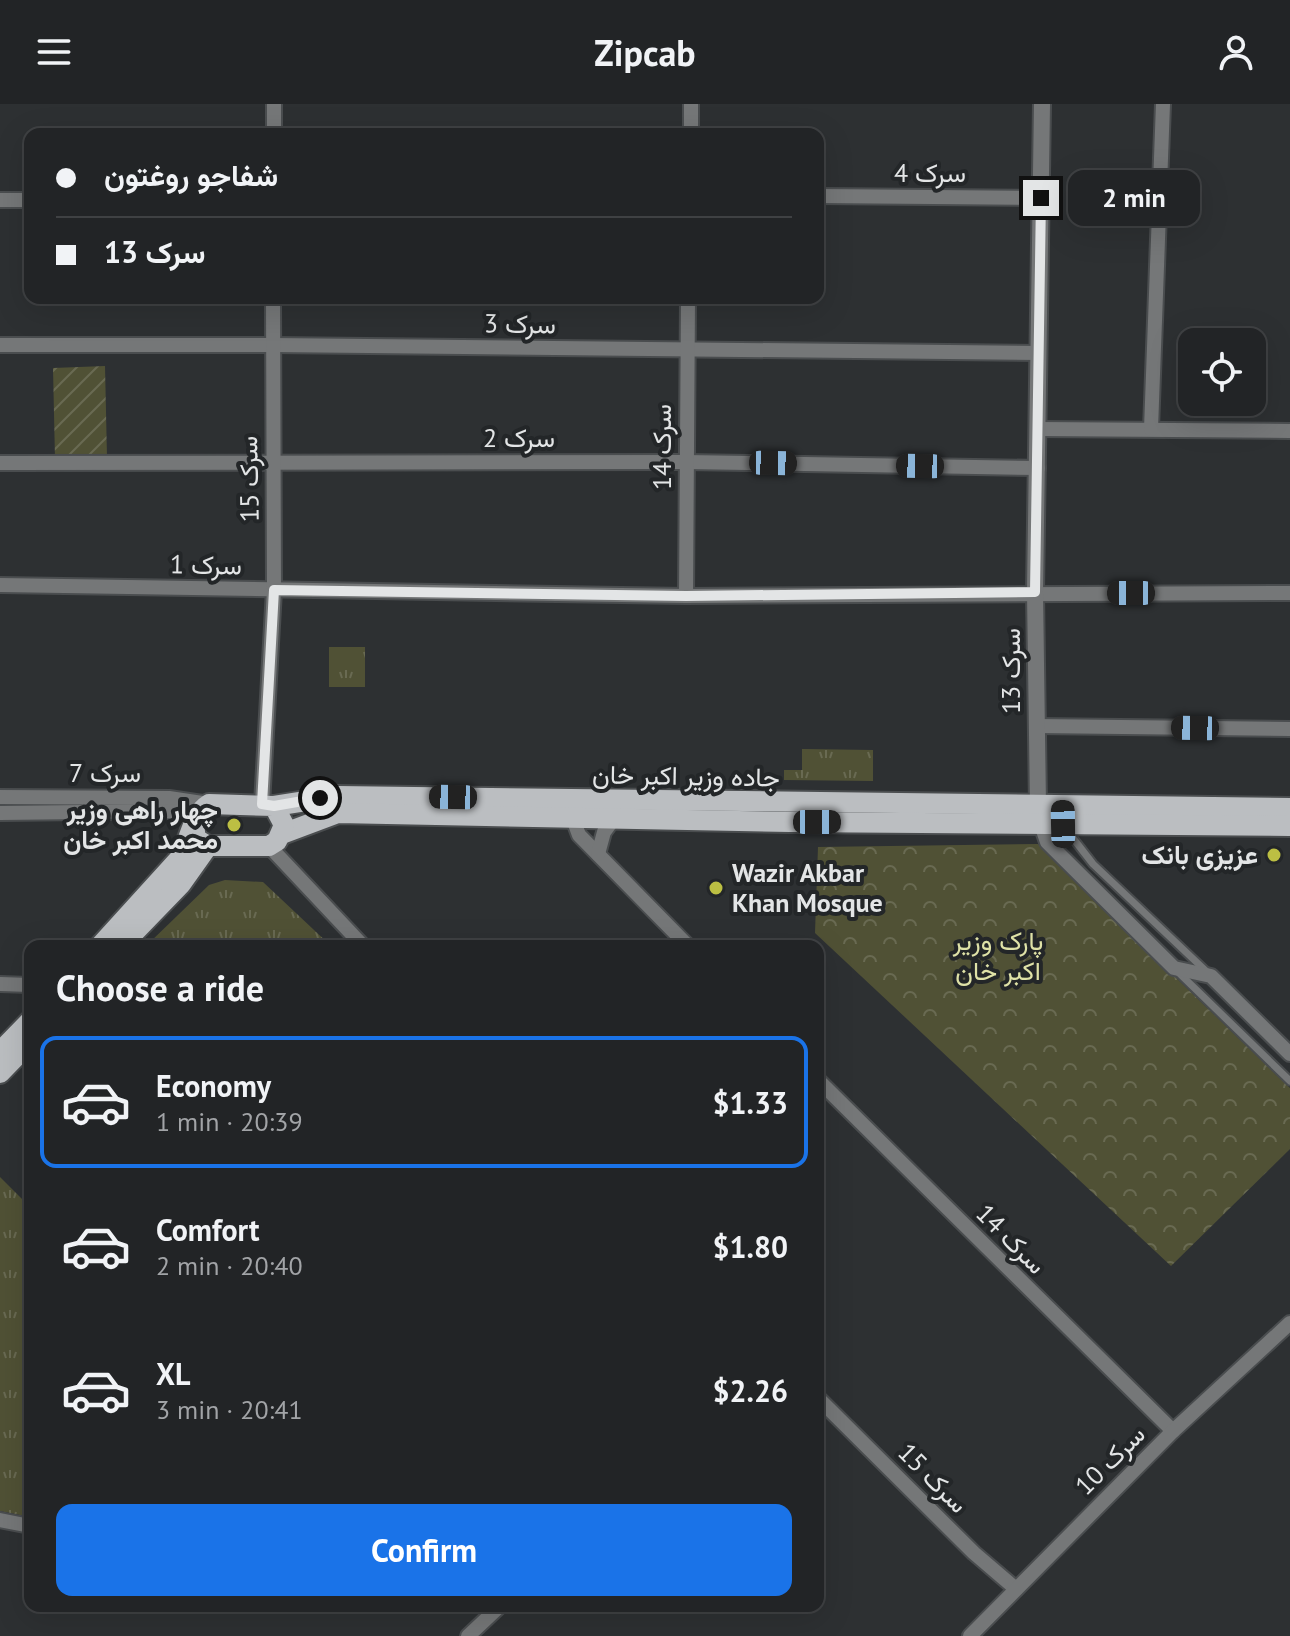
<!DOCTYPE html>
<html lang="en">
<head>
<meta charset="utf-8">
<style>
  :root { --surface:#222426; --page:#2e3032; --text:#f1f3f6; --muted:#a2a4a7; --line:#3f4143; --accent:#1a73e8 }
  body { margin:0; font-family:"PT Sans",Vazirmatn,sans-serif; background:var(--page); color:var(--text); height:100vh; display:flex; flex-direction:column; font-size:30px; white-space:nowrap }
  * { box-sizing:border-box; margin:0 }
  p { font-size:26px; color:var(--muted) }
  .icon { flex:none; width:44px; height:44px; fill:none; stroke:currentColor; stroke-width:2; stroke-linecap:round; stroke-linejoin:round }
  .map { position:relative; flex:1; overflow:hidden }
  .sheet { position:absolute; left:24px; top:836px; width:800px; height:672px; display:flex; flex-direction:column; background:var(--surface); border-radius:16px; box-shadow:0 8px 32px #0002,0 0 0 2px var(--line) }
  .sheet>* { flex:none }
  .hud { position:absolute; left:24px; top:24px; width:800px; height:176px; border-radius:16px; box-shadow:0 8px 32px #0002,0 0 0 2px var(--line); display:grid; align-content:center; height:176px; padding:0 32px; background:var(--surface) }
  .controls { position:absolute; left:1178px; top:224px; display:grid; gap:16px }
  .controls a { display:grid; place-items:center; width:88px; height:88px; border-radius:16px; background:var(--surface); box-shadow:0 8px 32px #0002,0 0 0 2px var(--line); font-size:40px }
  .end { position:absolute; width:36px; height:36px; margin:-18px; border:10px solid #e3e5e6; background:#111; box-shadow:0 0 0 4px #111 }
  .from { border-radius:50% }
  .bubble { position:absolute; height:56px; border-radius:16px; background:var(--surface); box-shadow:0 8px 32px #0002,0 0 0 2px var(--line); font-size:26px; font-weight:700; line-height:56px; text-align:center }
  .car { position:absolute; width:24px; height:48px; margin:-24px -12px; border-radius:10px; box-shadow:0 0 6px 2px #0007; background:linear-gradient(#222 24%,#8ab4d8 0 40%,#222 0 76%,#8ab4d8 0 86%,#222 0) }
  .hud b { display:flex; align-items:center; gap:28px; height:76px; font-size:30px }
  .hud b+b { border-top:2px solid var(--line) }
  .hud i { width:20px; height:20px; background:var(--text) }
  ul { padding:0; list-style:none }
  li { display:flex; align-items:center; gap:24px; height:132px; margin:0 16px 12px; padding:0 16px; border:4px solid transparent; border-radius:16px }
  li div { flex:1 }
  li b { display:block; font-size:30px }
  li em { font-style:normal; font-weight:700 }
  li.current { border-color:var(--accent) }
  li>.icon { width:72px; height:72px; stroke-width:1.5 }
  h2 { padding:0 32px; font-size:36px; line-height:96px }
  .cta { display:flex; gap:16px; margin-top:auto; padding:16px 32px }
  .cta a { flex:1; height:92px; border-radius:16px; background:var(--accent); color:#fff; font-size:32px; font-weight:700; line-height:92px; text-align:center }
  header { display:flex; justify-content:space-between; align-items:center; height:104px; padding:0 32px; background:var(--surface); font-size:36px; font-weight:700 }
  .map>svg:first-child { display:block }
  .grass { fill:url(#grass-tufts) }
  .park { fill:url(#park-crowns) }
  .garden { fill:url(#garden-furrows) }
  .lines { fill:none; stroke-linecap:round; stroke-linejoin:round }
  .service-casing { stroke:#4a4d4f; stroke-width:11 }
  .minor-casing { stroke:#4a4d4f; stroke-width:18 }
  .tertiary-casing { stroke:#4a4d4f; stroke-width:20 }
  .primary-casing { stroke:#4a4d4f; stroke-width:24 }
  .service { stroke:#757778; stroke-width:7 }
  .minor { stroke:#757778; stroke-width:14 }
  .tertiary { stroke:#757778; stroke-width:16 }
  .primary { stroke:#bbbec1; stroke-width:20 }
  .route { stroke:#e3e5e6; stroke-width:10 }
  .poi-dot { fill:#bcbf43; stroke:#232628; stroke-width:3 }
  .labels { text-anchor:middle; stroke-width:8; stroke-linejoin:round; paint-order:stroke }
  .street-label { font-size:26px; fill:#e3e5e6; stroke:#232628 }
  .poi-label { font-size:26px; font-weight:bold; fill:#e3e5e6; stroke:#232628; text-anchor:end }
  .park-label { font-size:26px; fill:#dfe2a7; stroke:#232628 }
</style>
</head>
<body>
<header><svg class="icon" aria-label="menu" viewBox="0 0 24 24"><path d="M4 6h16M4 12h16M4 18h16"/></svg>Zipcab<svg class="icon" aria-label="person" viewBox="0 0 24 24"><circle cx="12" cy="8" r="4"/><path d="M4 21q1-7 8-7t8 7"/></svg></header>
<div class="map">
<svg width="1290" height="1532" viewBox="0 0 1290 1532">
  <defs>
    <pattern id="grass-tufts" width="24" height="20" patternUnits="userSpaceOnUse" patternTransform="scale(2)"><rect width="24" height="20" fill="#505135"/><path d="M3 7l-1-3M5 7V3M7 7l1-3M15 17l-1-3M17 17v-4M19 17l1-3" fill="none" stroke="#696a52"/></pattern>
    <pattern id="park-crowns" width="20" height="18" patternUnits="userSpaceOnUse" patternTransform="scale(2)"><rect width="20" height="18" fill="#505135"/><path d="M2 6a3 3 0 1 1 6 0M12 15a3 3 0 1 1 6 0" fill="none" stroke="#696a52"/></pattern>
    <pattern id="garden-furrows" width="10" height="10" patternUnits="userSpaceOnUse" patternTransform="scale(2)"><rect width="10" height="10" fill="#505135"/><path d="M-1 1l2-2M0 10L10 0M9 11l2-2" fill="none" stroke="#696a52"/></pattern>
  </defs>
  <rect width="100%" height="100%" fill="#2d3032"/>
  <g class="grass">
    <rect x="329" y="543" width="36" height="40"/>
    <polygon points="802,645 873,646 873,677 784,676 784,666 802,666"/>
    <polygon points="225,776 263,778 331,842 146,842 209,781"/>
    <polygon points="0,1073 30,1103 30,1413 0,1407"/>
  </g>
  <polygon class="park" points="1038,740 1290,984 1290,1045 1171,1162 815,829 818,743"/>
  <polygon class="garden" points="105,262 107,354 55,355 53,264"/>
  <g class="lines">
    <g class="service-casing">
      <g id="service">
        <polyline points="1065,724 1093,760 1208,869"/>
        <polyline points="1178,868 1290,977"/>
      </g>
    </g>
    <g class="minor-casing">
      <g id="minor">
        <polyline points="274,0 274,30"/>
        <polyline points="691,30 691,0"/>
        <polyline points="818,92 1041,94"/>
        <polyline points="0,96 30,96"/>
        <polyline points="0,241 273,241 1039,249"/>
        <polyline points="1038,325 1290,327"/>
        <polyline points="1151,325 1163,0"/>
        <polyline points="0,359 685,358 1038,364"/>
        <polyline points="0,481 686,492 1290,489"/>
        <polyline points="686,492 688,194"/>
        <polyline points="1036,622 1290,625"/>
        <polyline points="0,693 169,694 209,700"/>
        <polyline points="262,700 274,486 273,194"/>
        <polyline points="0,709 166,707 197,710"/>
        <polyline points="572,712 579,731 688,842"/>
        <polyline points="1039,715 1047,738 1174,864 1211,872 1290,950"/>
        <polyline points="269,742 363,842"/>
        <polyline points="598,750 604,728 615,713"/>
        <polyline points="0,880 30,881"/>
        <polyline points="818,976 1173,1327"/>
        <polyline points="818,1294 974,1449 1016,1485"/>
        <polyline points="0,1416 30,1422"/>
        <polyline points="468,1532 500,1502"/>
        <polyline points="970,1532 1173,1327 1290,1219"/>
      </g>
    </g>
    <g class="tertiary-casing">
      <polyline id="tertiary" points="1038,702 1035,488 1042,0"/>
    </g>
    <g class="primary-casing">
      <g id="primary">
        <polyline points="274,702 338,692 1290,704"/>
        <polyline points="282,730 338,709 790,718 1290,722"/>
        <path d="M100,842L179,755C190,738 191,711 209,700L274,702L284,721L277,737L269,742H208L196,735L194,721"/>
        <polyline points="121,842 181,780 208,742"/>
        <polyline points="0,948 30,917"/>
        <polyline points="0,969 30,938"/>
      </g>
    </g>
    <use href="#service" class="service"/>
    <use href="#minor" class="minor"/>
    <use href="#tertiary" class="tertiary"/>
    <use href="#primary" class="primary"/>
  </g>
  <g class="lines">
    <polyline class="route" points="320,694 274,702 262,700 274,486 686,492 1035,488 1041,94"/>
  </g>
  <g class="poi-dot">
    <circle cx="234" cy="721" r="8"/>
    <circle cx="1274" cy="751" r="8"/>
    <circle cx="716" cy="784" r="8"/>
  </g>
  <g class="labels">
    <g class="street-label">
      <text x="930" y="78">سرک 4</text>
      <text transform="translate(520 220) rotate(1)" y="9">سرک 3</text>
      <text x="519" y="343">سرک 2</text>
      <text transform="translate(662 343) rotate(-90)" y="9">سرک 14</text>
      <text transform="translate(249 375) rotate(-91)" y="9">سرک 15</text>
      <text transform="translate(206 461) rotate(1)" y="9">سرک 1</text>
      <text transform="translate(1011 567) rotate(-90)" y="9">سرک 13</text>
      <text x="105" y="678">سرک 7</text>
      <text transform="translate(686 672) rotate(1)" y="9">جاده وزیر اکبر خان</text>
      <text transform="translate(1011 1135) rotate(45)" y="9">سرک 14</text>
      <text transform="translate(1110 1356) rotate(-45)" y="9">سرک 10</text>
      <text transform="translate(933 1374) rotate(45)" y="9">سرک 15</text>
    </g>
    <g class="poi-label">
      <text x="218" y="715">چهار راهی وزیر<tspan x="218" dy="30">محمد اکبر خان</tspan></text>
      <text x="1258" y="760">عزیزی بانک</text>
      <text x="732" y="778" text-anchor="start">Wazir Akbar<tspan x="732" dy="30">Khan Mosque</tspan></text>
    </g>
    <g class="park-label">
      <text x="998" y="846">پارک وزیر<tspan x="998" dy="30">اکبر خان</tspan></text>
    </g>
  </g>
</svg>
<div class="controls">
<a><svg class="icon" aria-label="locate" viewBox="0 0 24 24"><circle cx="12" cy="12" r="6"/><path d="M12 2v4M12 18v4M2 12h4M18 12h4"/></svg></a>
</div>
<i class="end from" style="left:320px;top:694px"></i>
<i class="end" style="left:1041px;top:94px"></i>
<div class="bubble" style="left:1068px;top:66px;width:132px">2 min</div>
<i class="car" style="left:773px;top:359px;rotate:91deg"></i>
<i class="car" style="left:920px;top:362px;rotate:271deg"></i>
<i class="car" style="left:1131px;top:489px;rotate:270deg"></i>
<i class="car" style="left:1195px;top:624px;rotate:271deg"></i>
<i class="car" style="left:453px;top:693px;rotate:271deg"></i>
<i class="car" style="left:817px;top:718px;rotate:90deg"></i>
<i class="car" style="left:1063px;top:720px;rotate:359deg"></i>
<div class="hud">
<b><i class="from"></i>شفاجو روغتون</b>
<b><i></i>سرک 13</b>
</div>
<section class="sheet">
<h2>Choose a ride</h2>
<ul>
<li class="current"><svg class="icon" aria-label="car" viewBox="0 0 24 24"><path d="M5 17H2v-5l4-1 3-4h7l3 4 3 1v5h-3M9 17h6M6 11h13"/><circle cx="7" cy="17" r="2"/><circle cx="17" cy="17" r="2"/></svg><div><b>Economy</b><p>1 min · 20:39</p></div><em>$1.33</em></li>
<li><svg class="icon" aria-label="car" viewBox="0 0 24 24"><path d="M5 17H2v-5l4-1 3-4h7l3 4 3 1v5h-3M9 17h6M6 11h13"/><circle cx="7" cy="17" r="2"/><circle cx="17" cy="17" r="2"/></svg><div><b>Comfort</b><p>2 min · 20:40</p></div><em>$1.80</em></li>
<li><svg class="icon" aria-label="car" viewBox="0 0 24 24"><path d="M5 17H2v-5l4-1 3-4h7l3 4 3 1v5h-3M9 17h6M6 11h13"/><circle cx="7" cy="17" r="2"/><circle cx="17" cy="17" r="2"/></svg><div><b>XL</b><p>3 min · 20:41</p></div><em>$2.26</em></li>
</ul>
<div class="cta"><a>Confirm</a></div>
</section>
</div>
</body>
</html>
